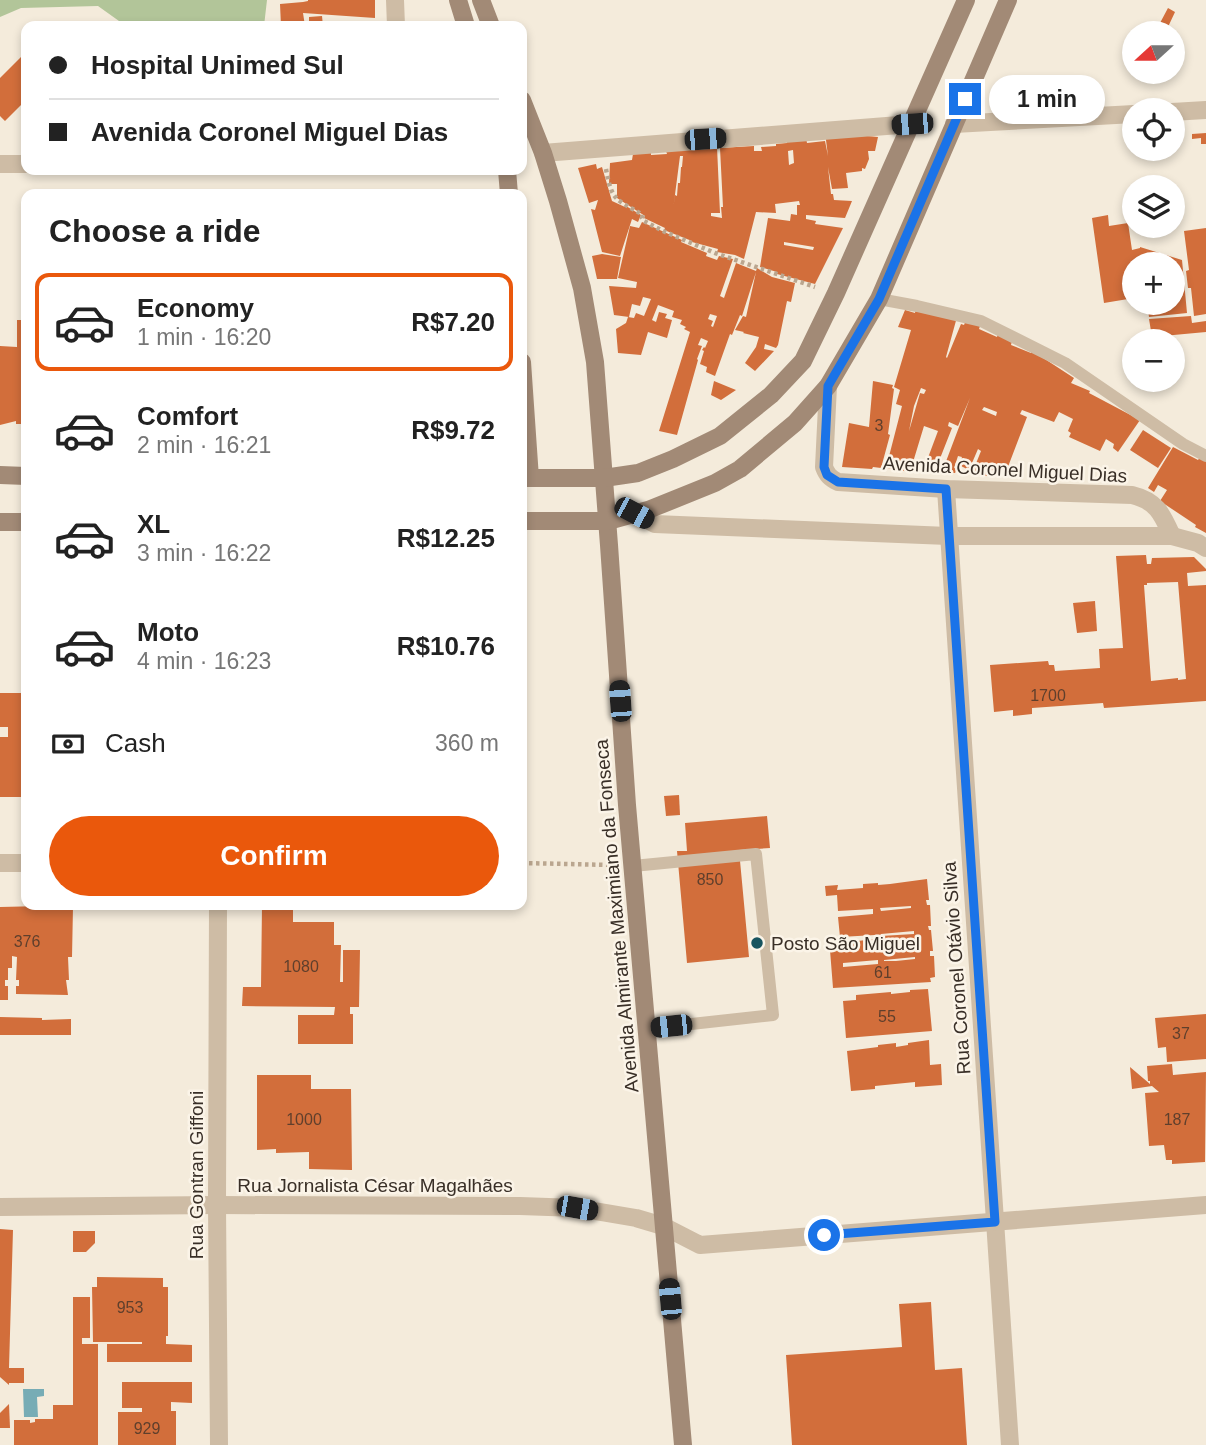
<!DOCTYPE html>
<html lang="en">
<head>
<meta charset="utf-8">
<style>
  :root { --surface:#fff; --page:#f6f6f6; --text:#222; --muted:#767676; --line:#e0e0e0; --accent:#ea580c }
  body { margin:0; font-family:Arial,sans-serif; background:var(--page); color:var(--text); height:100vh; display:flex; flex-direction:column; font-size:26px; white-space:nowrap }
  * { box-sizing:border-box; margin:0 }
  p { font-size:23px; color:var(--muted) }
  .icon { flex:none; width:38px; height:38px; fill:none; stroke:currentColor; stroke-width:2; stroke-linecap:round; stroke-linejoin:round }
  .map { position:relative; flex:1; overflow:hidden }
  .panel { position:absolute; left:21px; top:189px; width:506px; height:721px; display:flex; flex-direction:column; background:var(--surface); border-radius:14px; box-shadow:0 4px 10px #0003 }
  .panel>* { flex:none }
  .guide { position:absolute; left:21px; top:21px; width:506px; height:154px; border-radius:14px; box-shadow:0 4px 10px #0003; display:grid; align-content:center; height:154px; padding:0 28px; background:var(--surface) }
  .needle { width:46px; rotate:249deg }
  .fabs { position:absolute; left:1122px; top:21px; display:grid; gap:14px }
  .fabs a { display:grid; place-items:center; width:63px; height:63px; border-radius:50%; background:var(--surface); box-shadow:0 4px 10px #0003; font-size:35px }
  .end { position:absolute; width:32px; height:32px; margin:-16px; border:9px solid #1a73e8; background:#fff; box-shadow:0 0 0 4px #fff }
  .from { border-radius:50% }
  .bubble { position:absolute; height:49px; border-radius:24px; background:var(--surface); box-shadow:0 4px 10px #0003; font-size:23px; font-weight:600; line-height:49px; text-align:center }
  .car { position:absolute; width:21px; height:42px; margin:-21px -10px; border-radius:9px; box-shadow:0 0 5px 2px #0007; background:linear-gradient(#222 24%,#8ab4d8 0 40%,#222 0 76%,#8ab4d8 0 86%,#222 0) }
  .guide b { display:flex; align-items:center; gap:24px; height:66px; font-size:26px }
  .guide b+b { border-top:2px solid var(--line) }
  .guide i { width:18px; height:18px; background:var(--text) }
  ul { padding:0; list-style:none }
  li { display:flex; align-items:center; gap:21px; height:98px; margin:0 14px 10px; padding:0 14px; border:4px solid transparent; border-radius:14px }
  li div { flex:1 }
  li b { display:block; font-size:26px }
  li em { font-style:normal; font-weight:600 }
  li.active { border-color:var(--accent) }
  li>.icon { width:63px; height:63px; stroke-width:1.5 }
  h2 { padding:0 28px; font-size:32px; line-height:84px }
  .pay { display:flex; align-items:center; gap:18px; height:77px; padding:0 28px; font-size:26px }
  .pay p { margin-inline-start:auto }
  .action { display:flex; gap:14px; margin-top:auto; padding:14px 28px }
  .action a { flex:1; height:80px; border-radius:42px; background:var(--accent); color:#fff; font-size:28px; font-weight:600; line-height:80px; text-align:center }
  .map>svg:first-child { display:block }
  .green { fill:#b2c599 }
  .water { fill:#77acb5 }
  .building { fill:#d26e3b; fill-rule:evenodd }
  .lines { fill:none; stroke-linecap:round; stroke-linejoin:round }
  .path { stroke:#baa68f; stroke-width:4.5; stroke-dasharray:3.5 3.5; stroke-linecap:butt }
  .service { stroke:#cebca5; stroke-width:12 }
  .minor { stroke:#cebca5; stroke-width:18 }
  .tertiary { stroke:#cebca5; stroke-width:18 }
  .secondary { stroke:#a28a76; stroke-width:18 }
  .route { stroke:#1a73e8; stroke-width:9 }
  .poi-dot { fill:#18545f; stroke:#fbf4e8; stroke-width:2.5 }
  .labels { text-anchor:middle; stroke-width:5; stroke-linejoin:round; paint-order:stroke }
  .number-label { font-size:16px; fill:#5f3f2c }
  .street-label { font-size:19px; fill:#392f27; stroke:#fbf4e8 }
  .poi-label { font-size:19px; fill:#392f27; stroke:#fbf4e8; text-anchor:start }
</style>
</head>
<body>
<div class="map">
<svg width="1206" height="1445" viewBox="0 0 1206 1445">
  <rect width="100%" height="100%" fill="#f4ebdb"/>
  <polygon class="green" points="0,0 267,0 264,26 126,26 98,6 21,8 0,17"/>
  <polygon class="water" points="23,1389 44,1389 44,1396 37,1397 38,1417 24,1417"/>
  <g class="building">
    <polygon points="308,0 375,0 375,18 303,13 305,26 281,26 280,4 303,2 308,1"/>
    <polygon points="1168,8 1175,12 1168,27 1160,23"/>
    <polygon points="322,16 323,26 309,26 309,17"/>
    <polygon points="26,52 26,102 25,101 5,121 0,116 0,78"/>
    <path d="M825,132L878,137L875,151H868L869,159L865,169L862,168V171L846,173L848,188L832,189L828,167L831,194H833L834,200L852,201L845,218L806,215V219L816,221L815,224L843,228L815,284L777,274V272L760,267L768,218L790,221L791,214L797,215V205H800L799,201L775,204L776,213L756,212L744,259L735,255L717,252L718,249L692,242V241L664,230L665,228L644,218L645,216L617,198V184H609L610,163L632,160L633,154L651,152V155L667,154L666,151L717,147L720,213H711V216L722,218L721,207H723L720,148L754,146V151H762L761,147L776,146V144L787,143V140L806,138L807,143L825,141L828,156ZM793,150L794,163L789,165L788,151ZM680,156H683L682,167H681L680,183H678L677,196L675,195L673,210ZM784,242L814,247L813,250L784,245Z"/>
    <polygon points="1206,133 1206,144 1201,144 1201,138 1192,139 1192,134"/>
    <polygon points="596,164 597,169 602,167 612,201 625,207 626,206 641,215 638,222 632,219 620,256 602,252 591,209 595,210 598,200 589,203 578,168"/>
    <polygon points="191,192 249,192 249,194 187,194"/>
    <polygon points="1108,215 1109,226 1128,223 1132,250 1140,248 1140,247 1182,260 1187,313 1149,317 1147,303 1172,303 1172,264 1134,264 1134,298 1104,303 1092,218"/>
    <path d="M642,222L682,240L681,242L707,253L706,256L717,260L719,256L733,259L720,296L724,298L736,263L756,271L757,268L772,277L795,283L791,302L787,301L778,345L776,348L765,344L764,349L774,351L755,371L745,363L756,347L759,337L743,333L744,332L735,330L743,316L746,317L756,272L742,316L740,315L732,335L730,334L715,376L706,372L707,367L700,364L704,351L702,350L704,347L705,348L708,341L701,338L698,345L702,346L697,359L698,360L677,435L659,431L690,332L684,329L686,327L680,324L682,320L672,317L674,311L658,305L652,320L656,322L659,312L667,314L665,318L672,320L667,338L648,332L641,355L618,353L616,329L626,323L628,317L634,318L636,313L644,316L651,299L643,297L640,306L632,304L629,317L614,315L609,286L636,288L637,282L618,278L630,226L639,228ZM710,314L717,316L713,327L711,326L713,321L708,319Z"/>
    <polygon points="1206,228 1206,314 1194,316 1191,288 1188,288 1186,271 1189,270 1184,231"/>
    <polygon points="602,254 621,257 617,279 597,279 592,256"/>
    <path d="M916,306L957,317L946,357L947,358L961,324L964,325L966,320L980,326L979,329L997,337L998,334L1012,341L1011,345L1031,353V350L1074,378L1071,383L1090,391L1089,393L1140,420L1118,452L1113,448L1114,444L1106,439L1100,451L1069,437L1071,433L1068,431L1073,419L1059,412L1054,422L1022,410L1020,414L1027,417L1006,472L990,470L989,476H972L973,471L981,451L978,449L969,470L959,465L962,457L958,456L954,468L958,467L955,473L942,472L970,398L958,426L949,422L948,426L952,428L939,461H940L937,472L923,471L938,431L924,426L910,472L886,468L902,406L896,404L900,390L894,387L911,330L898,327L905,310L915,313ZM921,388L926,390L924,394L920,393L909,431L914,406ZM984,407L997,412L996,416L982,410Z"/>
    <polygon points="1191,316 1192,323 1206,321 1206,332 1152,337 1149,319"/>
    <polygon points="17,320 26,320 26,424 16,424 16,421 0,425 0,346 17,347"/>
    <polygon points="714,381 731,388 736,390 721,400 711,395"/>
    <polygon points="873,381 893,385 892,388 894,389 888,434 890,435 881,468 873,467 872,469 842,467 849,423 869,427"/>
    <polygon points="1143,430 1171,448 1158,468 1130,450"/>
    <polygon points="1173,447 1198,460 1201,456 1206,459 1206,533 1195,527 1196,525 1160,501 1167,490 1158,485 1154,492 1148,488"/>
    <path d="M1146,555L1147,564H1151L1152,558L1194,557L1206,569V571L1187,573L1188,586L1206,585V701L1104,708L1103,703L1032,708V714L1013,716V710L994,712L990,665L1048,661L1049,665H1054L1055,671L1100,668L1099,649L1123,648L1116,556ZM1178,582L1186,679L1178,680V678L1151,681L1144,585H1147V583Z"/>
    <polygon points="1095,601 1097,631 1077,633 1073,603"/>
    <polygon points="0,693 26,693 26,797 0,797 0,737 8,737 8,727 0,727"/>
    <polygon points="679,795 680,815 666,816 664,796"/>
    <polygon points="767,816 770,848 739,850 749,957 687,963 677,851 687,851 685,823"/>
    <path d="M927,879L929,900H926L927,905H930L931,926H928L929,930H931L933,951H930V956H934L935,977L930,978L931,982L833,988L830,950L840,948V943L875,939V935L840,937L838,917L873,914V909L838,911L837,895L826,896L825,886L838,885L837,890L863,888V884L878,883V885L890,884ZM911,906V908L881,911L880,908ZM914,931V934L881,936V934ZM915,957V959L896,961H884V960ZM878,960V964L843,967V963Z"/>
    <polygon points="43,905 59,905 59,907 73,907 72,957 68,957 69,980 66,980 68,995 16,994 16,986 19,986 19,980 16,980 17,957 12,956 12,968 8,968 8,980 5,980 5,986 8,986 8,1000 0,1000 0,907 43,906"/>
    <polygon points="262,905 293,905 293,922 334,922 334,945 341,945 340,982 343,982 343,950 360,950 359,1007 350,1007 350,1014 353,1014 353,1044 298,1044 298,1015 334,1015 335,1007 242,1006 243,987 261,987"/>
    <polygon points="928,989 932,1031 846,1038 843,1001 856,1000 856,995 891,992 891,994 910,992 910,990"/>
    <polygon points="1206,1014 1206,1059 1167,1062 1166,1047 1158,1048 1155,1018"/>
    <polygon points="0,1017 42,1018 42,1020 71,1019 71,1035 0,1035"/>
    <polygon points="929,1040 930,1065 941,1064 942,1085 915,1087 915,1082 875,1086 875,1089 851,1091 847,1051 878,1047 878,1045 896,1043 896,1047 908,1045 908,1043"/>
    <polygon points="1172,1064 1173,1075 1206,1072 1205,1162 1172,1164 1172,1160 1166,1160 1164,1145 1149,1146 1145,1093 1159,1092 1152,1086 1132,1089 1130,1067 1150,1084 1150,1081 1148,1081 1147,1066"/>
    <polygon points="257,1075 311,1075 311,1089 351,1089 352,1170 309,1169 309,1152 276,1153 276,1149 257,1150"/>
    <polygon points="0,1229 13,1230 9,1368 24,1368 24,1383 9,1383 9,1385 0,1377"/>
    <polygon points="73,1231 95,1231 95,1243 86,1252 73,1252"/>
    <polygon points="97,1277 163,1278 163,1287 168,1287 168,1336 166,1336 166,1344 192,1345 192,1362 107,1362 107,1344 142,1344 142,1342 93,1342 92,1287 97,1287"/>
    <polygon points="73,1297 90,1297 90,1338 82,1338 82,1344 98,1344 98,1445 14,1445 14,1420 30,1420 30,1423 35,1422 35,1419 53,1419 53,1405 73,1405"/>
    <polygon points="931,1302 935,1370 962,1368 967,1445 792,1445 786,1355 902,1347 899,1304"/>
    <polygon points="122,1382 192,1382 192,1403 171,1402 171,1411 176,1411 176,1445 118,1445 118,1412 142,1412 142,1408 122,1408"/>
    <polygon points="9,1404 10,1428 0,1428 0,1413"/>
  </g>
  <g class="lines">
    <g class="path">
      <path d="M606,169C612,202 616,199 643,215L642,218L644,221L663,231L715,253L815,287"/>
      <polyline points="522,863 612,865"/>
    </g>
    <g class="service">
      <polyline points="879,299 917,306 981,321 1065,363 1183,444 1206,456"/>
      <polyline points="633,866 756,854 773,1015 646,1029"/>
    </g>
    <g class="minor">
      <polyline points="395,0 396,26"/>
      <polyline points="1172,112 1206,110"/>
      <polyline points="954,124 1134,114"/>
      <polyline points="543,153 912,124"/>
      <polyline points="0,164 26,164"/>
      <path d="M828,386L824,467C827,475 830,478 838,482L946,489L1132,495C1157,501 1162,514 1172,536"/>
      <polyline points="946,489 1010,1445"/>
      <polyline points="634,513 655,524 948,536 1172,536 1198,543 1206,548"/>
      <polyline points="0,863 26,863"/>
      <polyline points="0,1207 217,1205 520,1206 577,1208 636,1218 663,1226"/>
    </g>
    <g class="tertiary">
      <polyline points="218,905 217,1205 219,1445"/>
      <polyline points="663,1226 700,1245 1206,1205"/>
    </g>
    <g class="secondary">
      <polyline points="458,0 466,26"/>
      <polyline points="481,0 491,26"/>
      <polyline points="522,100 543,153 558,201 582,288 595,362 609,545 627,805 683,1445"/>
      <polyline points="507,170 509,194"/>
      <polyline points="522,362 530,478"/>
      <polyline points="0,475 26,476"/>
      <polyline points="522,478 604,478 638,473 673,459 720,436 771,395 803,361 836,293 966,0"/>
      <polyline points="522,521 608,521 648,510 715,483 740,469 795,423 828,386 879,299 1008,0"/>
      <polyline points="0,522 26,522"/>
    </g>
  </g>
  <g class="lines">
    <polyline class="route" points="824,1235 995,1222 946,489 838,482 827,475 824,467 828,386 879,299 965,99"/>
  </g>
  <circle class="poi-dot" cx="757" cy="943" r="7"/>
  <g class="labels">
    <g class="number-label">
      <text x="879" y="431">3</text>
      <text x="1048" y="701">1700</text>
      <text x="710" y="885">850</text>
      <text x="27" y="947">376</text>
      <text x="301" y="972">1080</text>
      <text x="883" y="978">61</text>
      <text x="887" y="1022">55</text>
      <text x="1181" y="1039">37</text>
      <text x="304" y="1125">1000</text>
      <text x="1177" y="1125">187</text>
      <text x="130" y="1313">953</text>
      <text x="147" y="1434">929</text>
    </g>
    <g class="street-label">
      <text transform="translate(1005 469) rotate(3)" y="7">Avenida Coronel Miguel Dias</text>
      <text transform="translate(616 916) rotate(-95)" y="7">Avenida Almirante Maximiano da Fonseca</text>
      <text transform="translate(956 968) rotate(-94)" y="7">Rua Coronel Otávio Silva</text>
      <text transform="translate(196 1175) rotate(-90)" y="7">Rua Gontran Giffoni</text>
      <text x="375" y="1192">Rua Jornalista César Magalhães</text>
    </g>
    <g class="poi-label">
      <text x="771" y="950">Posto São Miguel</text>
    </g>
  </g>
</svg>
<div class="fabs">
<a><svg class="needle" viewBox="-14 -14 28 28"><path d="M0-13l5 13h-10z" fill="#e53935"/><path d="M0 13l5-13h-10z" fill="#767676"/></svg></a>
<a><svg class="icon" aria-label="locate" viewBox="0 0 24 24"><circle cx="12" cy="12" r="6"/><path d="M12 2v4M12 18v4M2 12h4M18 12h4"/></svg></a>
<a><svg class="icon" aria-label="layers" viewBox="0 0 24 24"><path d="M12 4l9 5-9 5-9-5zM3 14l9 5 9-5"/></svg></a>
<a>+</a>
<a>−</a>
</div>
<i class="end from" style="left:824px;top:1235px"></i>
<i class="end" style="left:965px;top:99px"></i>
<div class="bubble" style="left:989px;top:75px;width:116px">1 min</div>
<i class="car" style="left:912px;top:124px;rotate:266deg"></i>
<i class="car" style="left:705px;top:139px;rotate:86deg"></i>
<i class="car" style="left:634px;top:513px;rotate:118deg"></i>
<i class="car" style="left:620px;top:701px;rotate:356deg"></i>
<i class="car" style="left:671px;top:1026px;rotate:264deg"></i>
<i class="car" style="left:577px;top:1208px;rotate:100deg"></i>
<i class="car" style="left:670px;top:1299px;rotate:355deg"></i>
<div class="guide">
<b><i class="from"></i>Hospital Unimed Sul</b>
<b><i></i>Avenida Coronel Miguel Dias</b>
</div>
<section class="panel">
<h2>Choose a ride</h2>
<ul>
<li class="active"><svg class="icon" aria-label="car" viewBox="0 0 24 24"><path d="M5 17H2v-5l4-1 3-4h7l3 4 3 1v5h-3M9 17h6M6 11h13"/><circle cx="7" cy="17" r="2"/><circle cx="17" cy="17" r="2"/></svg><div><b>Economy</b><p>1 min · 16:20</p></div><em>R$7.20</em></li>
<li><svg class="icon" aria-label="car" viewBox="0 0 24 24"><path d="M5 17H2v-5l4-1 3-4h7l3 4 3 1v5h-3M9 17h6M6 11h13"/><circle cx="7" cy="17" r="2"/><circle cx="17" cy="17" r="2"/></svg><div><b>Comfort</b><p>2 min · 16:21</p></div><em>R$9.72</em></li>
<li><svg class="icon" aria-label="car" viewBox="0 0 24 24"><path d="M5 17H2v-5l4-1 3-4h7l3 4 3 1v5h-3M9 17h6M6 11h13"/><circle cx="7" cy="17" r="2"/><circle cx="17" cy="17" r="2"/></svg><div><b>XL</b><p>3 min · 16:22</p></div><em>R$12.25</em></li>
<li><svg class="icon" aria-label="car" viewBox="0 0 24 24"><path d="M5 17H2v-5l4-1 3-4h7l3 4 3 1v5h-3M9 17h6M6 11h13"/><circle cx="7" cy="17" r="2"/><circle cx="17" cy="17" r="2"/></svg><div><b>Moto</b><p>4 min · 16:23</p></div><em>R$10.76</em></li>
</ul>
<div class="pay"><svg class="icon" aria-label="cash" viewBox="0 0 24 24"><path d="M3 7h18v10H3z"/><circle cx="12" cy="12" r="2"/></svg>Cash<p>360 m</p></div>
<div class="action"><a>Confirm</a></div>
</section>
</div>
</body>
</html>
